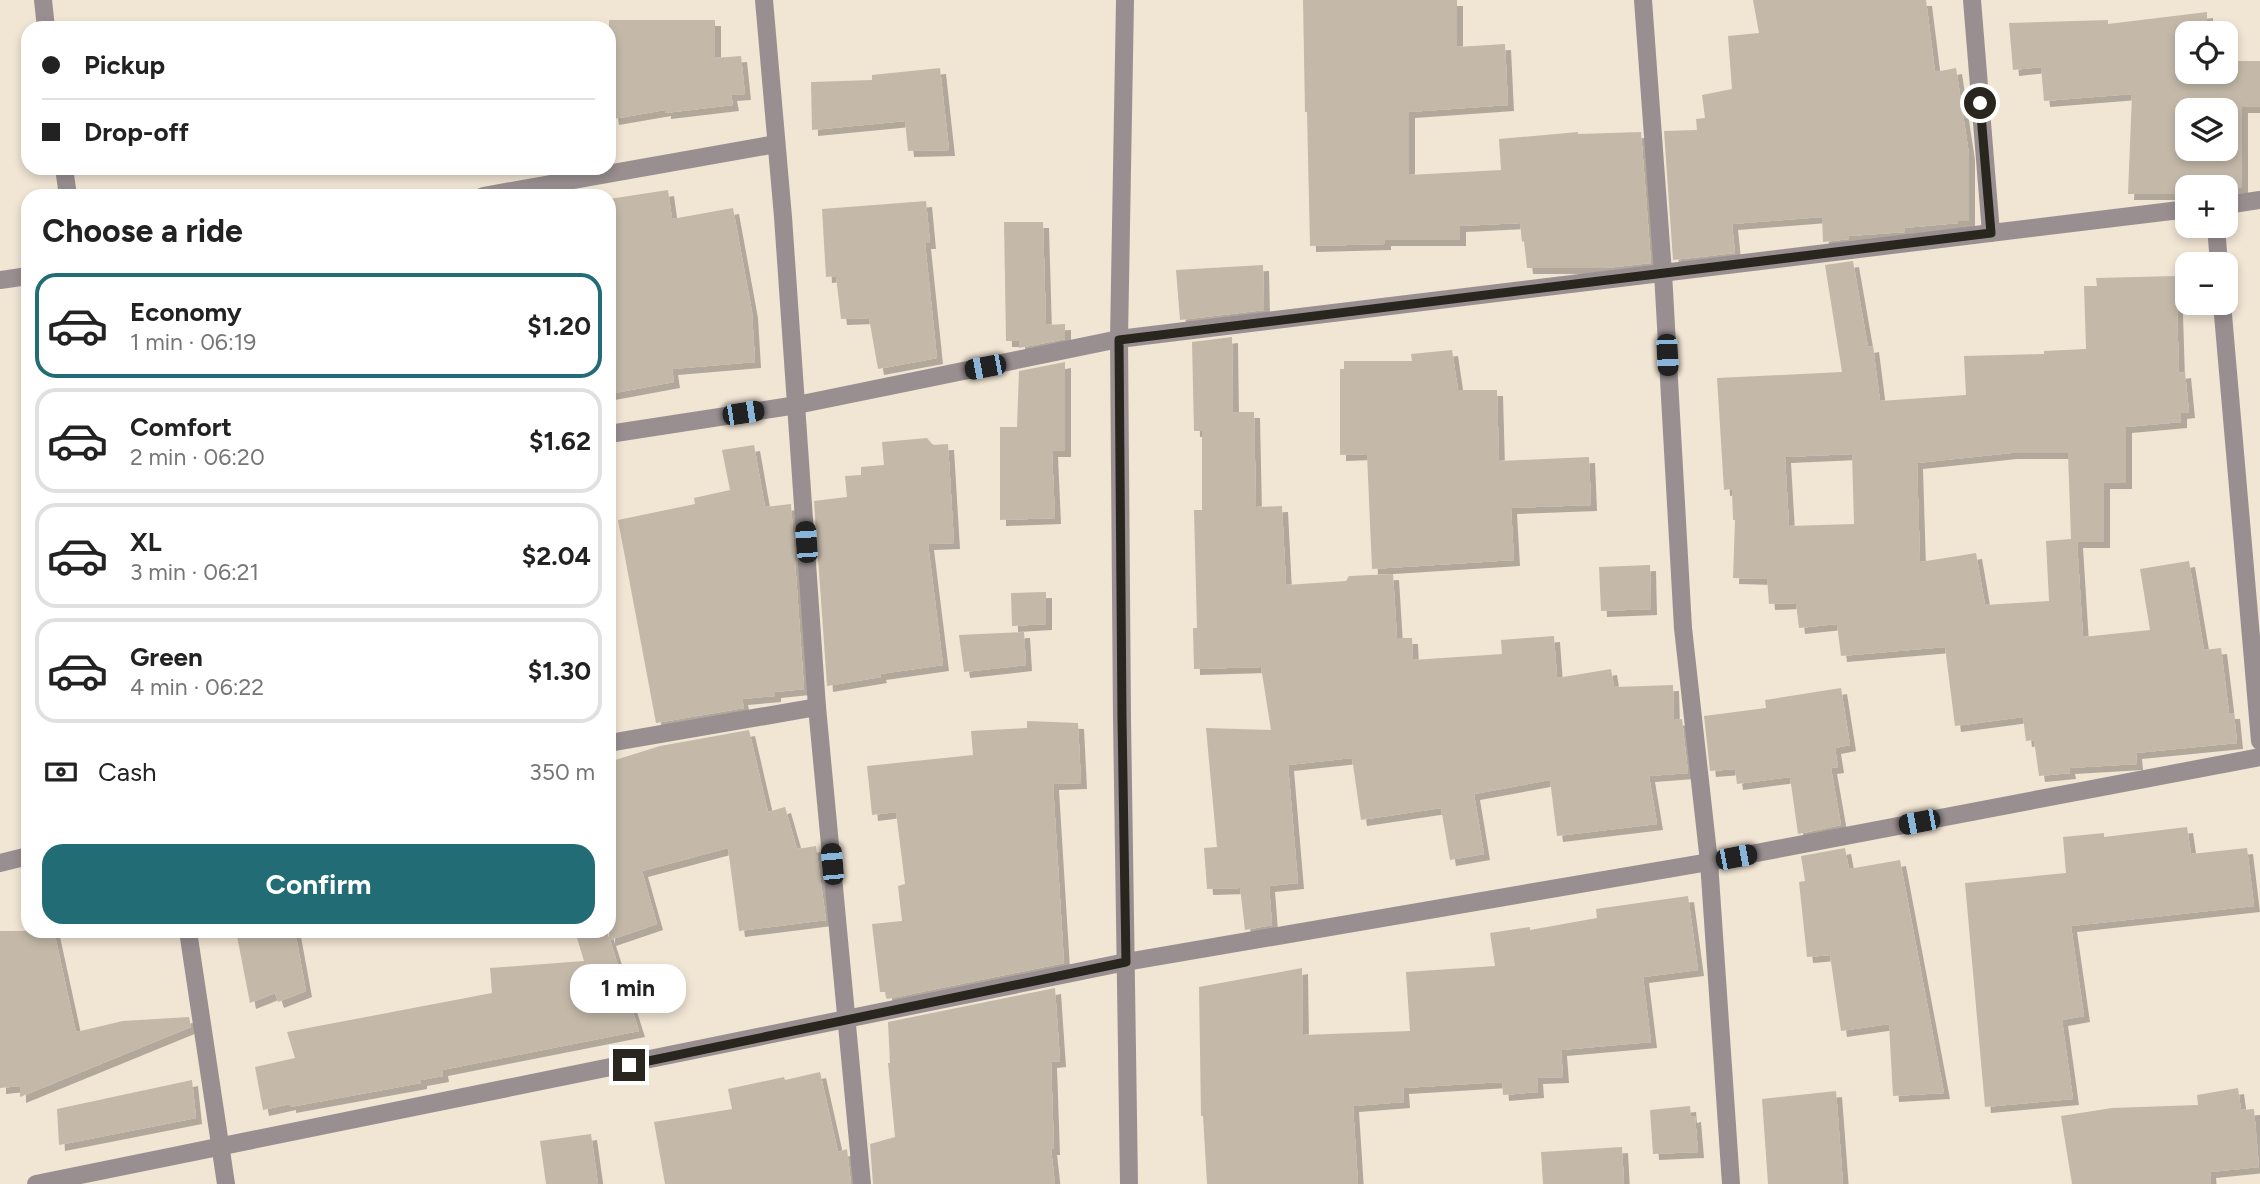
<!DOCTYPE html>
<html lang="en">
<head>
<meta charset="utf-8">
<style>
  :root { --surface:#fff; --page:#f6f6f6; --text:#222; --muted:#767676; --line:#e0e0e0; --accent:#226c75 }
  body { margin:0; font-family:Figtree,sans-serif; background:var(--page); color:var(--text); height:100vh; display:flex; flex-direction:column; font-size:26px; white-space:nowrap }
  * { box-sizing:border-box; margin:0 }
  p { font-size:23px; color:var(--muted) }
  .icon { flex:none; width:38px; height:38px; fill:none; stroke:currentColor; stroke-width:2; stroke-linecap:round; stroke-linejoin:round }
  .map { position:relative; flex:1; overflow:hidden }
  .panel { position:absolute; left:21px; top:189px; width:595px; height:749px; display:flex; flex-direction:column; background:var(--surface); border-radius:21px; box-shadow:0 4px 10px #0003 }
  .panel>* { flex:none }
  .top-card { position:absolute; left:21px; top:21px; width:595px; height:154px; border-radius:21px; box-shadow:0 4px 10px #0003; display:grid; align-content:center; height:154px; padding:0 21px; background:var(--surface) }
  .tools { position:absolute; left:2175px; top:21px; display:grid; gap:14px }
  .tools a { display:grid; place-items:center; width:63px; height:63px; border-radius:14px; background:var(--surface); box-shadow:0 4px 10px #0003; font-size:35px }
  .end { position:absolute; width:32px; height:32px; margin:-16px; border:9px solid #29251f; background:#fff; box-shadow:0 0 0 4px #fff }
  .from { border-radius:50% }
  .bubble { position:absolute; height:49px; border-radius:21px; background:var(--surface); box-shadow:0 4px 10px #0003; font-size:23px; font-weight:700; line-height:49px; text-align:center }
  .car { position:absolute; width:21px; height:42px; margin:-21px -10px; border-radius:9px; box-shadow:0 0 5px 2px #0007; background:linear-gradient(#222 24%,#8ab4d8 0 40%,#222 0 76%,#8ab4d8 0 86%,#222 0) }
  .top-card b { display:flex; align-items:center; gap:24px; height:66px; font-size:26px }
  .top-card b+b { border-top:2px solid var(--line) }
  .top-card i { width:18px; height:18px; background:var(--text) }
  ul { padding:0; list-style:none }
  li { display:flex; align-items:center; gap:21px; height:105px; margin:0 14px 10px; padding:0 7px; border:4px solid var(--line); border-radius:21px }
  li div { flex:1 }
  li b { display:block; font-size:26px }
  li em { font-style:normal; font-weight:700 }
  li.current { border-color:var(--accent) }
  li>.icon { width:63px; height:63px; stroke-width:1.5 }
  h2 { padding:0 21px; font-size:32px; line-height:84px }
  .pay { display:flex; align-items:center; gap:18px; height:77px; padding:0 21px; font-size:26px }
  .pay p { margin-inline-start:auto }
  .cta { display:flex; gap:14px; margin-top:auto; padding:14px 21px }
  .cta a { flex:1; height:80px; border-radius:21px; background:var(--accent); color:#fff; font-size:28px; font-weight:700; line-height:80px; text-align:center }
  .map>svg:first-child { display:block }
  .building { fill:#c4b9a9; fill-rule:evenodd; filter:url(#shadow) }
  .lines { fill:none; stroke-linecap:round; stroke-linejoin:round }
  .minor { stroke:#998f91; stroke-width:18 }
  .route { stroke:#29251f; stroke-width:9 }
</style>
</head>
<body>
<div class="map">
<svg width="2260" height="1184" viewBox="0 0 2260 1184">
  <defs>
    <filter id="shadow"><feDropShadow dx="6" dy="6" stdDeviation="0" flood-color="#0004"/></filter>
  </defs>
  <rect width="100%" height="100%" fill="#f1e5d4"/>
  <g class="building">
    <polygon points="1303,0 1457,0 1457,47 1505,44 1508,105 1409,112 1409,175 1501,170 1499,139 1578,132 1578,134 1641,132 1651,263 1606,268 1527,268 1524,241 1522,242 1520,223 1460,226 1460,240 1385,240 1385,244 1310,246 1307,112 1305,112"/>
    <polygon points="1753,0 1926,0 1935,72 1956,68 1969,154 1969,221 1958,221 1958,223 1904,228 1905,232 1849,236 1849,239 1823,242 1822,217 1732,224 1735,253 1673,260 1664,131 1697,130 1696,119 1705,118 1702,95 1732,89 1728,36 1759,33"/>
    <path d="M2207,12V33H2188V72H2226V61H2260V107H2242V188L2188,187L2181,188V194H2128L2132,94L2044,101L2041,67L2013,70L2009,23L2108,20V24ZM2188,110H2226V149H2188Z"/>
    <polygon points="609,20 715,20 715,58 741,56 745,94 731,95 733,105 665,113 665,110 613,119 609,94"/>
    <polygon points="940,68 949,150 908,151 905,121 812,130 811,82 872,80 872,75"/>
    <polygon points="668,190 672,219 733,208 752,312 755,362 672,369 674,382 609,394 609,199"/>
    <polygon points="926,201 930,243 925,243 937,358 878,369 869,318 841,319 836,276 826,277 822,209"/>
    <polygon points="1004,222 1043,222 1046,325 1065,324 1065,339 1019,348 1019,341 1006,341"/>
    <path d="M1853,261L1868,347L1873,346L1880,401L1966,395L1964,356L2044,354V351L2086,349L2084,286H2097L2096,278L2176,276L2179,373L2185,372L2189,412L2181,413V422L2126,427V483H2104V542H2077L2083,637L2150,630L2140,569L2189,561L2204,650L2221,648L2229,713H2234L2237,743L2136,753L2137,764L2069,768L2070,773L2039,776L2034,740L2026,741L2023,717L1955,726L1945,647L1841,656L1837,624L1799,628L1796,603L1769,604L1767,579L1733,578L1735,520H1733L1732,489L1724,490L1717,378L1842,372L1825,265ZM2011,453H2068L2071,539L2046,541L2049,601L1985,605L1976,553L1920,562L1917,463ZM1852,454L1854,524L1789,526L1785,457Z"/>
    <polygon points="1263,265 1264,310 1180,320 1176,270"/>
    <polygon points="1232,337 1233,412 1254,412 1256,507 1282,506 1286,585 1346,581 1349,576 1393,574 1397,638 1412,638 1413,660 1502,654 1501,640 1554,636 1557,678 1611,669 1614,687 1673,685 1674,720 1682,719 1688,773 1649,776 1657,824 1557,836 1550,780 1474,794 1484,854 1450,860 1441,808 1361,820 1352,758 1288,765 1298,883 1269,886 1272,925 1245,930 1240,888 1207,889 1204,848 1217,847 1206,728 1271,730 1261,667 1194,669 1193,628 1197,628 1194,510 1202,510 1202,431 1194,431 1192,342"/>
    <polygon points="1452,350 1458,390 1497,390 1499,461 1589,457 1591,505 1511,508 1514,560 1372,569 1367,454 1340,455 1340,369 1344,369 1344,361 1412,361 1411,354"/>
    <polygon points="1065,362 1065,451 1052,451 1055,518 1000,520 1000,427 1017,427 1019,371"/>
    <polygon points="927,438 933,445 948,444 954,543 928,544 943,665 880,674 881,677 827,686 814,501 847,497 845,476 861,475 861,467 884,465 882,442"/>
    <polygon points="754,445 765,507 791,504 804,689 775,692 775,696 742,699 744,708 656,723 618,520 695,504 694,498 730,490 722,450"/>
    <polygon points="1650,565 1651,609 1601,611 1599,567"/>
    <polygon points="1046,592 1046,624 1012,626 1011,593"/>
    <polygon points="1024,632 1026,665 964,672 959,635"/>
    <polygon points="1841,688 1850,745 1835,748 1838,767 1831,768 1841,825 1798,834 1790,777 1737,784 1735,769 1710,771 1704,716 1766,708 1765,700"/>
    <polygon points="1027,721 1078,723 1081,783 1053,784 1064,963 887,999 886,992 880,992 872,924 902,921 898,886 905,884 896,812 872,815 867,766 973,755 971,731 1027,728"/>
    <polygon points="749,730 768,812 785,807 797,849 816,846 826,920 739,931 728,848 642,871 657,924 610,940 639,1031 442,1070 443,1076 421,1080 421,1083 290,1107 290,1104 263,1110 255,1067 295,1058 287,1032 492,993 490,968 584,961 575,931 607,931 609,938 609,762 660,746"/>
    <polygon points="2187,827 2191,854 2247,848 2254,906 2071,926 2084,1016 2062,1020 2073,1099 1985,1107 1965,883 2066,873 2063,837 2104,833 2104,837"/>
    <polygon points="1845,848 1849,869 1900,860 1944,1093 1893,1096 1889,1024 1841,1031 1830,955 1807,957 1799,882 1805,881 1801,856"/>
    <polygon points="1688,896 1698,970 1643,977 1651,1042 1561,1050 1563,1077 1537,1078 1538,1092 1503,1095 1502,1082 1403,1088 1404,1102 1353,1106 1358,1184 1207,1184 1203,1116 1201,1116 1199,987 1302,968 1303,1035 1410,1031 1406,972 1495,966 1490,933 1530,927 1530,930 1597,918 1596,909"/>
    <polygon points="0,931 54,931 76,1032 123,1021 189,1017 191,1027 20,1097 20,1086 0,1088"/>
    <polygon points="236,931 295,931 306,991 278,1002 275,993 250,1003"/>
    <polygon points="1055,988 1060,1061 1051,1062 1054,1149 1051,1149 1055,1184 873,1184 870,1144 895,1137 888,1063 890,1063 888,1022"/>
    <polygon points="820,1072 838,1152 847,1149 851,1184 665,1184 654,1122 732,1109 728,1089 784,1077 785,1080"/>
    <polygon points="192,1080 196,1118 59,1145 57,1109"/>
    <polygon points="2238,1088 2241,1110 2254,1109 2259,1167 2210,1172 2211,1184 2072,1184 2061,1116 2112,1108 2198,1105 2197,1095"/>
    <polygon points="1836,1091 1843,1184 1768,1184 1762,1099"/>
    <polygon points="1690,1106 1691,1117 1695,1116 1698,1152 1653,1154 1650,1110"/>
    <polygon points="591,1134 598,1184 546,1184 540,1141"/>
    <polygon points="1622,1147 1624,1184 1543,1184 1541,1152"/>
  </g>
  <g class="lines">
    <g class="minor">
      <polyline points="43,0 46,28"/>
      <polyline points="764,0 783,217 817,707 862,1184"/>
      <polyline points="1125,0 1119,339 1122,718 1129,1184"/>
      <polyline points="1643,0 1663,273 1683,628 1709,862 1731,1184"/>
      <polyline points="1972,0 1991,233"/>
      <polyline points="64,168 68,196"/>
      <polyline points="483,196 776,144"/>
      <polyline points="2226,205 2260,200"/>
      <polyline points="2216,226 2219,264"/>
      <polyline points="0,280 28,276"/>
      <polyline points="2222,303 2260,741"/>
      <polyline points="609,434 797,405 1119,339 2188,209"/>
      <polyline points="609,743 817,707"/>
      <polyline points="0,863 28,856"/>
      <polyline points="188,931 226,1184"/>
      <polyline points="36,1184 1126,962 1709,862 2260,757"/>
    </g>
  </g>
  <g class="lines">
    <polyline class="route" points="629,1065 1126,962 1122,718 1119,340 1991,233 1980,103"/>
  </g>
</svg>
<div class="tools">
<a><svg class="icon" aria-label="locate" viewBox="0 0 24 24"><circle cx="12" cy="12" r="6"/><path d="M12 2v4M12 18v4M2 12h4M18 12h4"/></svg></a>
<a><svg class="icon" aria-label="layers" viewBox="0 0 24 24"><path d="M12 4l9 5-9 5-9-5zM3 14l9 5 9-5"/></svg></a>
<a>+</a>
<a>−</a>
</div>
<i class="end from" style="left:1980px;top:103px"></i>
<i class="end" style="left:629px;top:1065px"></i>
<div class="bubble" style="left:570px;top:964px;width:116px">1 min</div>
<i class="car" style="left:1667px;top:355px;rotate:177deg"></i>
<i class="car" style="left:985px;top:367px;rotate:259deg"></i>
<i class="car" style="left:743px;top:413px;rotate:81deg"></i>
<i class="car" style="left:806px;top:542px;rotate:356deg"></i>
<i class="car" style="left:1919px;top:822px;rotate:259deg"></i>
<i class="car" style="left:1736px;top:857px;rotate:79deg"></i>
<i class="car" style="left:832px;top:864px;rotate:355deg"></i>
<div class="top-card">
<b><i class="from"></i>Pickup</b>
<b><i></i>Drop-off</b>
</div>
<section class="panel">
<h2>Choose a ride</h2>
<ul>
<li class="current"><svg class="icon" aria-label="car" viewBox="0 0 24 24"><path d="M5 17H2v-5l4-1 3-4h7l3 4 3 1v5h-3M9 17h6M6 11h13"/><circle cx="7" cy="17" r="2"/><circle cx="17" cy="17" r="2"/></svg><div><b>Economy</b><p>1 min · 06:19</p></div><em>$1.20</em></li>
<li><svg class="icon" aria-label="car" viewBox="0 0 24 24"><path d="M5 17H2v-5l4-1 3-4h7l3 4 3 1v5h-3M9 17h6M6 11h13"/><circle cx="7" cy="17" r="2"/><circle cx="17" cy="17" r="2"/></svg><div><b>Comfort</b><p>2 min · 06:20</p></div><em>$1.62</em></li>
<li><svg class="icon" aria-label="car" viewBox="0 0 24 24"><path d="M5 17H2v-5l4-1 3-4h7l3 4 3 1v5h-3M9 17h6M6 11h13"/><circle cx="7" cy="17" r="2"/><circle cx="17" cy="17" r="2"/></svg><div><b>XL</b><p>3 min · 06:21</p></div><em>$2.04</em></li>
<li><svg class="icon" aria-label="car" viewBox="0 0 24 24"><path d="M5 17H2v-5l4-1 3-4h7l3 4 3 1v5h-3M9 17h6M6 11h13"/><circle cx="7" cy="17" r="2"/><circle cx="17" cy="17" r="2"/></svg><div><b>Green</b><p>4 min · 06:22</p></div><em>$1.30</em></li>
</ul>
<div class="pay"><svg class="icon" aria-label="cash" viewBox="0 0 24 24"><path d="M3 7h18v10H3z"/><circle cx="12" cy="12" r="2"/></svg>Cash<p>350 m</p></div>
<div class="cta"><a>Confirm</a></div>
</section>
</div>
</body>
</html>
